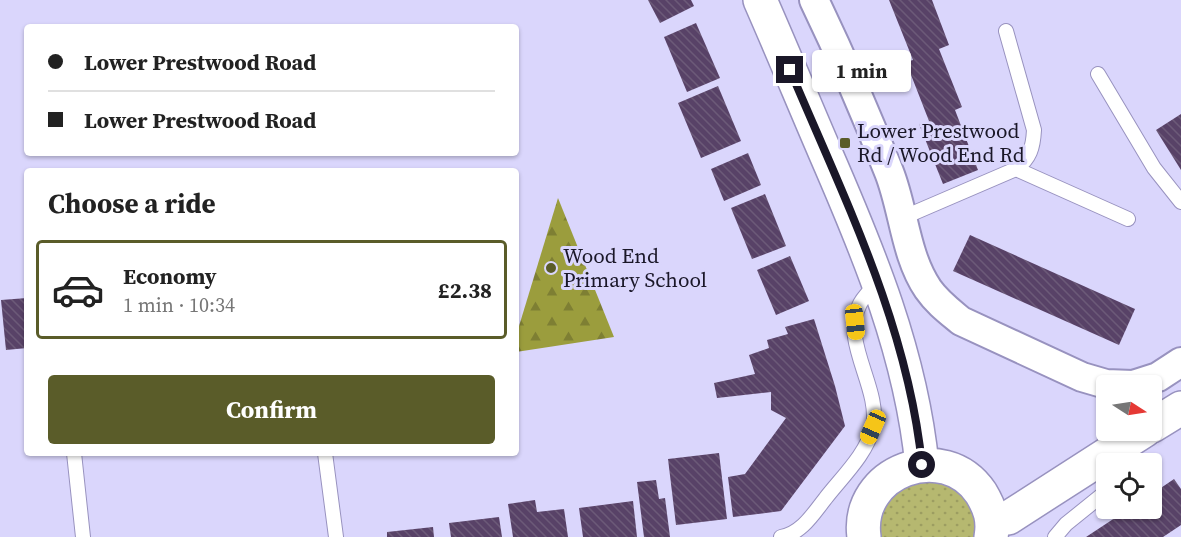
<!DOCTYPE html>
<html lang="en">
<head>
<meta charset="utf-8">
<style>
  :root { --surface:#fff; --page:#f2f2f2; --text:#222; --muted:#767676; --line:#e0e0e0; --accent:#5a5c29 }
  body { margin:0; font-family:"Source Serif 4",serif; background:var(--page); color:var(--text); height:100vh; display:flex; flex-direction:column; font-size:22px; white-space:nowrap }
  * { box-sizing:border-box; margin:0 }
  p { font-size:20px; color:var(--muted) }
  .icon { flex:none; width:33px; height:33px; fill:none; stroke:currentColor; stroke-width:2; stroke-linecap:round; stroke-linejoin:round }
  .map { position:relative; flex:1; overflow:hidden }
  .sheet { position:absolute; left:24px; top:168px; width:495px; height:288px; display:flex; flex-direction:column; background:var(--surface); border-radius:6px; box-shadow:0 2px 4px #0004 }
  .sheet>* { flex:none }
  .guide { position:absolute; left:24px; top:24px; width:495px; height:132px; border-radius:6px; box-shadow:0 2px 4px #0004; display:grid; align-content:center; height:132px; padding:0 24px; background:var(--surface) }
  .needle { width:39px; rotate:102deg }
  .buttons { position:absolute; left:1096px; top:375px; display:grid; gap:12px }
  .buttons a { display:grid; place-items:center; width:66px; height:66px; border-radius:6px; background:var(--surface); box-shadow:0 2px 4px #0004; font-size:30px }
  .end { position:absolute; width:27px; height:27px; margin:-14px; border:8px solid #1a1728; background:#fff; box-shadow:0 0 0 3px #fff }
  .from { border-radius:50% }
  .bubble { position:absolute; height:42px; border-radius:6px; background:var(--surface); box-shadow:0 2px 4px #0004; font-size:20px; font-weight:700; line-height:42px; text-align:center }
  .car { position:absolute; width:18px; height:36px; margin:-18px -9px; border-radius:8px; box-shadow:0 0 4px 2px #0007; background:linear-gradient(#f5c518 24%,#345 0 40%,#f5c518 0 76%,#345 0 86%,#f5c518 0) }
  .guide b { display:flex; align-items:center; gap:21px; height:57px; font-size:22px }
  .guide b+b { border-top:2px solid var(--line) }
  .guide i { width:15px; height:15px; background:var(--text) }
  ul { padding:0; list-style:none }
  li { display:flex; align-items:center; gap:18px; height:99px; margin:0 12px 9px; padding:0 12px; border:3px solid var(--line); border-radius:6px }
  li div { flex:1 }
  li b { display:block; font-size:22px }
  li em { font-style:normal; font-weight:700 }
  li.active { border-color:var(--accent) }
  li>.icon { width:54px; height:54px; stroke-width:1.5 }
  h2 { padding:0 24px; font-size:27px; line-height:72px }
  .action { display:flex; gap:12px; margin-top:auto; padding:12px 24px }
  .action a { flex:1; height:69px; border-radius:6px; background:var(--accent); color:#fff; font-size:24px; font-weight:700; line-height:69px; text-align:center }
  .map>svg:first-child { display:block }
  .grass { fill:url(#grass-dots) }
  .forest { fill:url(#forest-firs) }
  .building { fill:url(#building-back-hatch) }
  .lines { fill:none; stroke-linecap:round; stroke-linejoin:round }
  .lane-casing { stroke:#9892bf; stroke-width:16 }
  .street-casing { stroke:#9892bf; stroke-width:32 }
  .secondary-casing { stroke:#9892bf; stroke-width:36 }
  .lane { stroke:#fff; stroke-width:14 }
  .street { stroke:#fff; stroke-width:28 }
  .secondary { stroke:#fff; stroke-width:33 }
  .route { stroke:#1a1728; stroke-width:8 }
  .poi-dot { fill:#5a5c29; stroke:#dad6fc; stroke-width:2 }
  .labels { text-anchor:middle; stroke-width:6; stroke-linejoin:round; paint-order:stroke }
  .poi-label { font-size:21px; fill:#1a1728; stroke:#dad6fc; text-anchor:start }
</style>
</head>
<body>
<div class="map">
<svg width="1181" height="537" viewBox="0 0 1181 537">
  <defs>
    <pattern id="grass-dots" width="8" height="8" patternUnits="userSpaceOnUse" patternTransform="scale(1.5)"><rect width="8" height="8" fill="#b6b870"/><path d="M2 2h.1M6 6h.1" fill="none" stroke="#9c9d61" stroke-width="1.8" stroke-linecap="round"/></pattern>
    <pattern id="forest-firs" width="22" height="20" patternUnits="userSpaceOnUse" patternTransform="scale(1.5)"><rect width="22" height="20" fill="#9b9d3d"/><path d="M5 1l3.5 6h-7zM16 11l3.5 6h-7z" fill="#7e7f33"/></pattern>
    <pattern id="building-back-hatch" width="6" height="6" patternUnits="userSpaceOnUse" patternTransform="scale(1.5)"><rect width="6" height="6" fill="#584267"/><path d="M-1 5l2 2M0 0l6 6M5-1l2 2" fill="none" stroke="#6c5a78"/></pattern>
  </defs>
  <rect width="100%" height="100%" fill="#dad6fc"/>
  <path class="grass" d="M934,480C967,491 975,503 977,537H879C877,513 889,488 915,482C921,480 928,481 934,480Z"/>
  <polygon class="forest" points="558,198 614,337 516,352 516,336"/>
  <g class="building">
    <polygon points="648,0 691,0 694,6 660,23"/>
    <polygon points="889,0 932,0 949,45 939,49 962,107 955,110 978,170 943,184 919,124 929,121 906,62 913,60"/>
    <polygon points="696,23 720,78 687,92 664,37"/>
    <polygon points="718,86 741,141 701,158 678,103"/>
    <polygon points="1181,114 1181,170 1156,130"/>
    <polygon points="748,153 761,185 724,201 711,169"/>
    <polygon points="765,194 786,246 752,259 731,208"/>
    <polygon points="970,235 1135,309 1119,345 953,271"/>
    <polygon points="790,256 809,301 776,315 757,270"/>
    <polygon points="27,298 27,348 6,350 1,300"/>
    <polygon points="814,319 835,386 845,426 781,511 733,517 728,477 745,474 786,418 771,410 771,392 717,398 714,383 755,374 749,355 769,348 767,340 788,334 785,327"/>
    <polygon points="719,453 727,519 676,525 668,459"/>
    <polygon points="1174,479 1181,489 1181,525 1163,537 1086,537 1130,508 1152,508 1152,494"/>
    <polygon points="656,480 659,499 665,498 670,537 644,537 637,482"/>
    <polygon points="535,500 537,512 564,509 568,537 513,537 508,504"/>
    <polygon points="633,501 637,537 583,537 579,508"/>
    <polygon points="499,517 502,537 451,537 449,523"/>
    <polygon points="433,527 434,537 387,537 387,532"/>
  </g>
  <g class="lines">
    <g class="lane-casing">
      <g id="lane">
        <polyline points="1098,74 1154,168 1181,202"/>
        <polyline points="1016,169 1128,219"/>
        <path d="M902,218L1016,169C1030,158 1033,148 1034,130L1006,31"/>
        <polyline points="74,453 83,537"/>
        <polyline points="325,453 336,537"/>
        <path d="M781,537C802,533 813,514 825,499C841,478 867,454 873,427C881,389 841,342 859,306C862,298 870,291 876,284"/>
        <polyline points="1055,537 1066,524 1107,491"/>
      </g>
    </g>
    <g class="street-casing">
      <path id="street" d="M814,0C841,56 866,114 889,172C904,210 905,255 928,289C937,302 949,311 961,321L1082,377L1106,384L1133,385L1158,377L1181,362"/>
    </g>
    <g class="secondary-casing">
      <g id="secondary">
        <path d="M760,0C782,50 803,101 825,152C869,253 911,354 922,465"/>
        <polyline points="1152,426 1181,408"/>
        <polyline points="993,520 1008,518 1145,430"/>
        <path d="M864,537C855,471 944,438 981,493C990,508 994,520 991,537"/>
      </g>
    </g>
    <use href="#lane" class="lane"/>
    <use href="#street" class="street"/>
    <use href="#secondary" class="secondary"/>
  </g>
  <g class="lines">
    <path class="route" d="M790,70C844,198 908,325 922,465"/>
  </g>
  <g class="poi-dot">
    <rect x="839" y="137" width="12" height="12" rx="3"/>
    <circle cx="551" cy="268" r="6"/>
  </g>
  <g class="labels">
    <g class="poi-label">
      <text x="857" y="138">Lower Prestwood<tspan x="857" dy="24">Rd / Wood End Rd</tspan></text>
      <text x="563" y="263">Wood End<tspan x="563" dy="24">Primary School</tspan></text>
    </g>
  </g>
</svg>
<div class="buttons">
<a><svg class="needle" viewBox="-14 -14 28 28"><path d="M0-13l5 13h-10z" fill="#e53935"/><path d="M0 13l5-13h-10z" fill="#767676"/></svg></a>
<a><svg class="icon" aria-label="locate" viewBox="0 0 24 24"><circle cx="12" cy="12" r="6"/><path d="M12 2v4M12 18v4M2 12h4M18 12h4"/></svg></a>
</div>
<i class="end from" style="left:922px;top:465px"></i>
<i class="end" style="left:790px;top:70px"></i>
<div class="bubble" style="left:812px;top:50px;width:99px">1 min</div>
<i class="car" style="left:855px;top:322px;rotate:174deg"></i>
<i class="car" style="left:873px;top:427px;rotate:204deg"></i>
<div class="guide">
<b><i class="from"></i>Lower Prestwood Road</b>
<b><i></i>Lower Prestwood Road</b>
</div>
<section class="sheet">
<h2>Choose a ride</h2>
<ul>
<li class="active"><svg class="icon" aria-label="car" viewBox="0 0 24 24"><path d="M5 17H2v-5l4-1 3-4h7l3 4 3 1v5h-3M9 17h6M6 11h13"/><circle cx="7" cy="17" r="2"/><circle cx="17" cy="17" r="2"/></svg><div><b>Economy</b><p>1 min · 10:34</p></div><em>£2.38</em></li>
</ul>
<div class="action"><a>Confirm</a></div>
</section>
</div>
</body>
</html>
